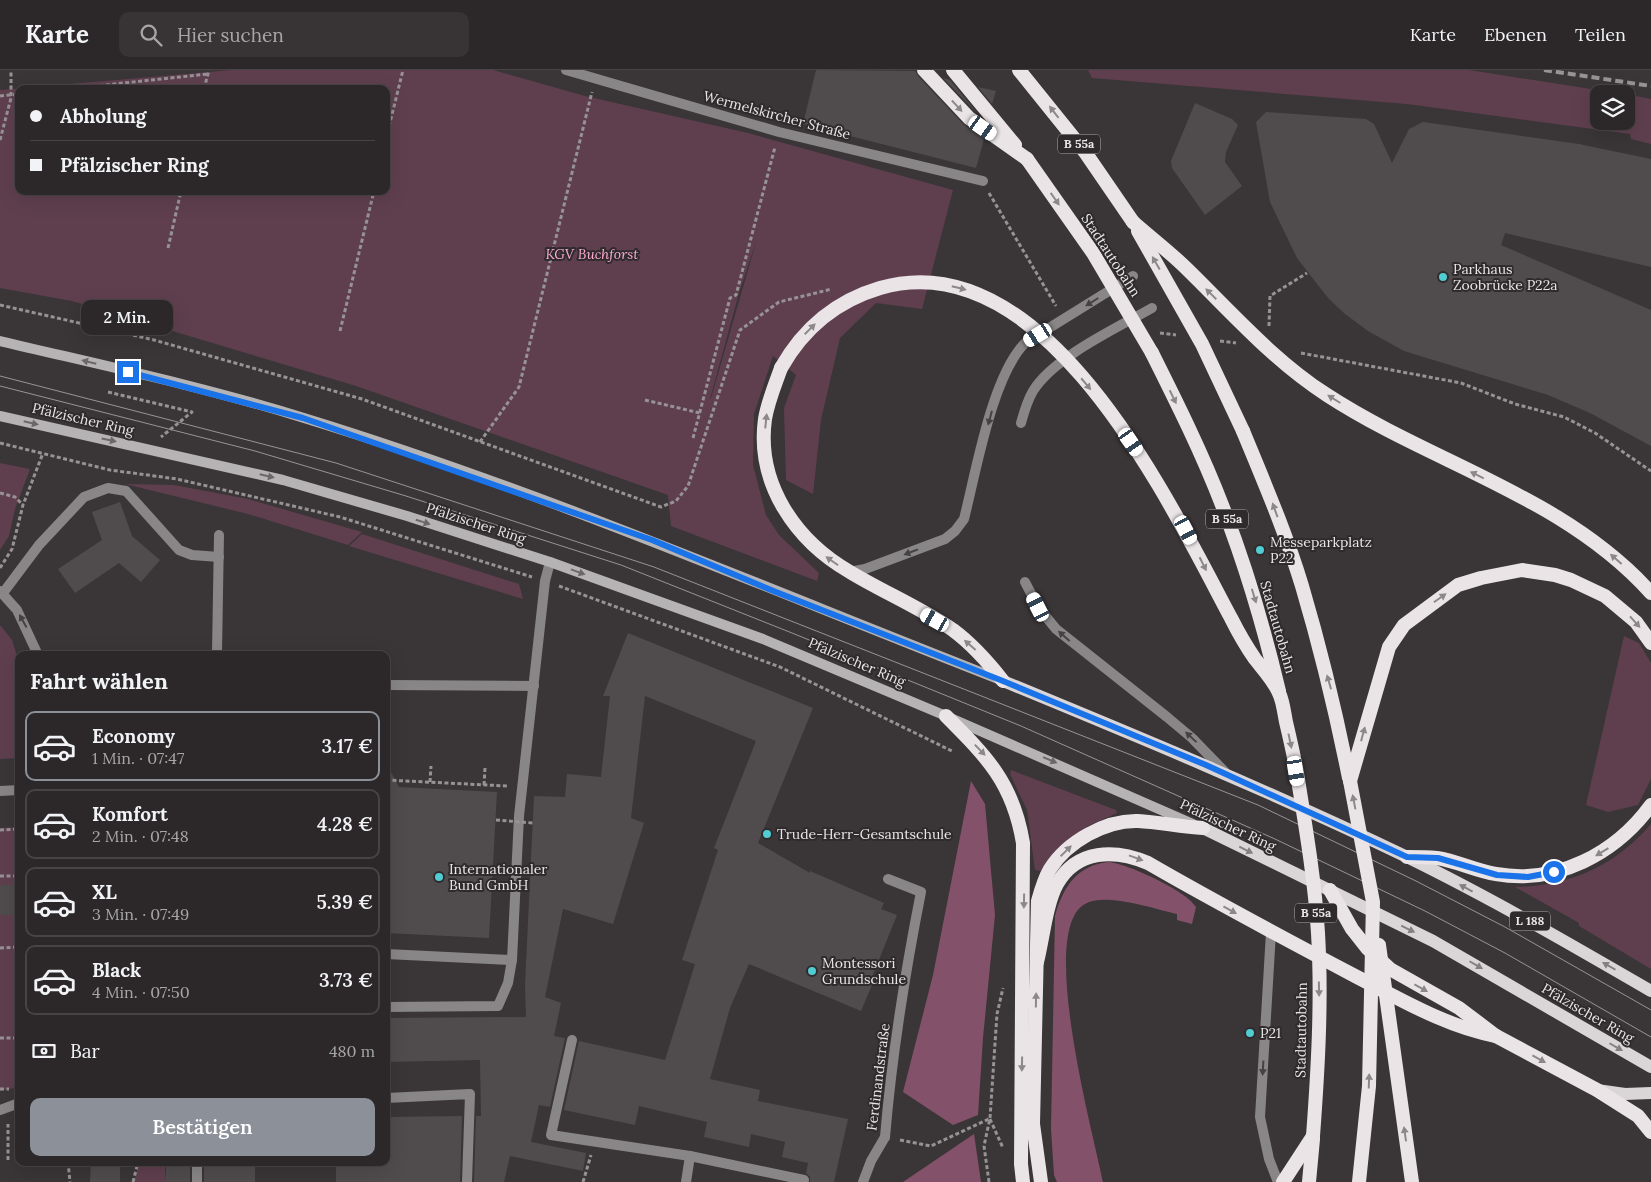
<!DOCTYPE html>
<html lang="de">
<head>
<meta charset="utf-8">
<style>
  :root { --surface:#2c2829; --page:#383435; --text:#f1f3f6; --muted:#a6a6a8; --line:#484446; --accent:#8c9099 }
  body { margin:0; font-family:Lora,serif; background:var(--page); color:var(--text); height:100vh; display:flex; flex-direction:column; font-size:19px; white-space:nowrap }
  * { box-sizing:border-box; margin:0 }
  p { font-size:16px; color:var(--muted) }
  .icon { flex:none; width:28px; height:28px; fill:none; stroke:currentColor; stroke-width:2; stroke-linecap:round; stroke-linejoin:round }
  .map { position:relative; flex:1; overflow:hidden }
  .sheet { position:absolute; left:15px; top:581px; width:375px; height:515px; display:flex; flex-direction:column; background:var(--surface); border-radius:10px; box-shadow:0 5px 20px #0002,0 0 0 1px var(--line) }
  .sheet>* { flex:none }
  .hud { position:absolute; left:15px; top:15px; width:375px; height:110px; border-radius:10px; box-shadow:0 5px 20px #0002,0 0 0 1px var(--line); display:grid; align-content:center; height:110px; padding:0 15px; background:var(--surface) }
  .tools { position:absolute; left:1590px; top:15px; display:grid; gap:10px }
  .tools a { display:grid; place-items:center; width:45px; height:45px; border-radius:10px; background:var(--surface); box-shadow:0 5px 20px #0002,0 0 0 1px var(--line); font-size:25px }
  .end { position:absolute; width:22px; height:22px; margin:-11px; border:6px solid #1a73e8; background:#fff; box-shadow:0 0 0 2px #fff }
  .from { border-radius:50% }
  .bubble { position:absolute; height:35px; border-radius:10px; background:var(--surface); box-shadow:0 5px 20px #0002,0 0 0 1px var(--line); font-size:16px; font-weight:600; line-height:35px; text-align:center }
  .car { position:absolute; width:15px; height:30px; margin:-15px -8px; border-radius:6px; box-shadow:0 0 4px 1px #0007; background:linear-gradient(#fff 24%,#345 0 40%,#fff 0 76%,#345 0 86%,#fff 0) }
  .hud b { display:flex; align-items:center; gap:18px; height:48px; font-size:19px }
  .hud b+b { border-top:1px solid var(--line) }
  .hud i { width:12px; height:12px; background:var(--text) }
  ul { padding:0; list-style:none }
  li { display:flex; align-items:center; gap:15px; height:70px; margin:0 10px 8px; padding:0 5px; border:2px solid var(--line); border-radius:10px }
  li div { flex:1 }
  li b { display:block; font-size:19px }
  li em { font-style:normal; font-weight:600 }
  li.active { border-color:var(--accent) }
  li>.icon { width:45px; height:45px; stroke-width:1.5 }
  h2 { padding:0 15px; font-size:22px; line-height:60px }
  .pay { display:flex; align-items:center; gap:12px; height:55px; padding:0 15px; font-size:19px }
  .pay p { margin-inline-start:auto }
  .action { display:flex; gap:10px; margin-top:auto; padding:10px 15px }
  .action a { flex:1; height:58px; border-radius:10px; background:var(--accent); color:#fff; font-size:20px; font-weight:600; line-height:58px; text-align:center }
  header { display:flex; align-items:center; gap:30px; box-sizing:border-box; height:70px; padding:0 25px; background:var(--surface); border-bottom:1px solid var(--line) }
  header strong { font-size:24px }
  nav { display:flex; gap:28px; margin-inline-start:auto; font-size:18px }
  .search { width:350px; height:45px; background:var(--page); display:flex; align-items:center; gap:12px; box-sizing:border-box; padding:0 18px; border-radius:10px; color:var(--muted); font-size:19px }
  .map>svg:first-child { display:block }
  .green { fill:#5f3f4e; fill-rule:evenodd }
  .forest { fill:#84516a }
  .building { fill:#504c4e }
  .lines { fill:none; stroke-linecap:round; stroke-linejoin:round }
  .path { stroke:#979395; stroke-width:3; stroke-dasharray:4 2.5; stroke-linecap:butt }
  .service { stroke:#888687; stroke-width:10 }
  .minor { stroke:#888687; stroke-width:10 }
  .secondary { stroke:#b6b3b4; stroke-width:10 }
  .primary { stroke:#dad5d7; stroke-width:12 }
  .trunk { stroke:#eae4e7; stroke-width:14 }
  .tram { stroke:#989496; stroke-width:1 }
  .rail { stroke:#989496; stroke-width:4; stroke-dasharray:8 4; stroke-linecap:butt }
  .path-bridge { stroke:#979395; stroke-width:3; stroke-dasharray:4 2.5; stroke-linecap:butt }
  .trunk-bridge { stroke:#eae4e7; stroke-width:14 }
  .oneway { fill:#8c888a }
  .oneway2 { fill:#454244 }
  .oneway3 { fill:#6c686a }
  .oneway4 { fill:#848082 }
  .route { stroke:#1a73e8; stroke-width:6 }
  .poi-dot { fill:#51ccd2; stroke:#2f2b2d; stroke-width:2 }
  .labels { text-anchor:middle; stroke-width:4; stroke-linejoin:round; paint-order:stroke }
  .shield { fill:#2f2b2d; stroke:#b1aeb0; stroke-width:1 }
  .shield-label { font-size:12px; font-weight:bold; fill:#e9e6e8 }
  .street-label { font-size:14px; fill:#e9e6e8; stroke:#2f2b2d }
  .park-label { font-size:14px; font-style:italic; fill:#fdabd2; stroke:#2f2b2d }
  .poi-label { font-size:14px; fill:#e9e6e8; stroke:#2f2b2d; text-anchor:start }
</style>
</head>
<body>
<header>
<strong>Karte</strong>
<div class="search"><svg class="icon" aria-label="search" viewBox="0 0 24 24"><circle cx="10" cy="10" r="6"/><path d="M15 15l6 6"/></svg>Hier suchen</div>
<nav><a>Karte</a><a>Ebenen</a><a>Teilen</a></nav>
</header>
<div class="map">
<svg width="1651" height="1112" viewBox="0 0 1651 1112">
  <rect width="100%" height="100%" fill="#3a3537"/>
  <g class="green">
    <path d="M232,0H493L585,26L748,63L953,120L922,239L876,233L840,268L821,350L813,424L786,410L784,338L796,305L773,286L754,344L753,395L766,445L779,465L819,503L817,511L671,456L668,425L356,316L72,231L0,218V20ZM19,19H386V121H19ZM757,169L711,328L710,329L739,223Z"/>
    <polygon points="1088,0 1469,0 1623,24 1599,24 1599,51 1626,51 1626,24 1651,29 1651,74 1631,69 1630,64 1407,34 1092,8"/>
    <polygon points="0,393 30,399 15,439 9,466 0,480"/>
    <polygon points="125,414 174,415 248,429 362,462 348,475 248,444"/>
    <polygon points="362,464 519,514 523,529 349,476"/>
    <polygon points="0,555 12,570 19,593 19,688 0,689"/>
    <polygon points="1624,566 1639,573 1651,593 1651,709 1638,735 1608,742 1586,735"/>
    <polygon points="1011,700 1116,740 1117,743 1088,756 1072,767 1041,801 1035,800 1027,740 1010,704"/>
    <path d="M1651,754V899L1579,856V853L1515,817C1570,816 1615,796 1651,754Z"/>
    <polygon points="19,757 19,1017 0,1021 0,758"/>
    <polygon points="138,1097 165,1097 166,1112 134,1112"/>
  </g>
  <g class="forest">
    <polygon points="971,711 985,734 995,845 983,968 978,1045 953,1055 903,1022 933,905"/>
    <path d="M1109,792C1128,794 1187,821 1196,837L1192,854L1177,850V844C1154,839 1105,822 1085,834C1037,860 1094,1065 1103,1112H1057L1054,1105L1051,1059L1055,846C1063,817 1077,795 1109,792Z"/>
    <polygon points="974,1064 981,1112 903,1112"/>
  </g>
  <g class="building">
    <polygon points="816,0 915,1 918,6 963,54 984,69 976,98 803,54"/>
    <polygon points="943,8 950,10 977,43 975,41"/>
    <polygon points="978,17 996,21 992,34"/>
    <polygon points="1195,33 1232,49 1238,55 1226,82 1225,92 1242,116 1205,145 1172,98 1171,91"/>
    <polygon points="1266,42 1366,49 1374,54 1392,93 1409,59 1423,52 1579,74 1651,89 1651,197 1505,163 1501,175 1651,240 1651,376 1590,343 1548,325 1404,281 1368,261 1345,244 1328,228 1297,188 1270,132 1256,52"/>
    <polygon points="120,432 132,466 160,490 141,512 119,493 75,523 58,499 102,470 92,442"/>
    <polygon points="628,563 813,638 758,773 810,803 810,801 884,833 881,839 897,845 872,907 875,908 861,941 749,894 730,938 710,1009 760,1020 758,1031 848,1049 834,1112 810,1112 810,1107 806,1103 808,1093 782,1087 785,1072 751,1064 749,1077 704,1067 707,1052 639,1036 635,1055 564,1040 579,971 665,990 695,894 682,890 718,780 714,778 756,671 645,626 631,748 644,753 613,854 563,839 545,927 561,933 554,966 565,968 550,1037 539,1035 531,1072 586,1083 583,1101 510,1086 504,1112 474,1112 476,1046 481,1046 480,990 386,992 386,948 526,947 525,915 534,726 565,727 567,704 601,707 610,626 603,626"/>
    <polygon points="386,693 399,717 497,722 489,868 386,863"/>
    <rect x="0" y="815" width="19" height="30"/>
    <polygon points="462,1046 460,1112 336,1112 336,1092 386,1092 386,1047"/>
    <polygon points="91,1092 120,1092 120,1112 90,1112"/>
    <rect x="166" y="1092" width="24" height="20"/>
    <rect x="204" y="1092" width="51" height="20"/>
  </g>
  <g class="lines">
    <g class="path">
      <polyline points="67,19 208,4"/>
      <polyline points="204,19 209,0"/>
      <polyline points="0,26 19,24"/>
      <polyline points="386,69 403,0"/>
      <polyline points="0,70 11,28 11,0"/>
      <polyline points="989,123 1056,236"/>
      <polyline points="168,178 181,121"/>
      <polyline points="0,235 154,270 362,329 661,437 676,431 688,416 740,260 779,232 832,219"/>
      <polyline points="1269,256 1270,226 1307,203"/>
      <polyline points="340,261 374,121"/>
      <polyline points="1160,263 1176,265"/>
      <polyline points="1220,271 1236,273"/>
      <polyline points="1301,283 1461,313 1515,334 1564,347 1595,363 1651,401"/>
      <polyline points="108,322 192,342 161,367"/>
      <polyline points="645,330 700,343"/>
      <polyline points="693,368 730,228 736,225 775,77"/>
      <polyline points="480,372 519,317 592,22"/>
      <polyline points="0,373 110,400 177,409 340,447 532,507"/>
      <polyline points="0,423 15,427 23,435"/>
      <polyline points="0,498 12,479 23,435 43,383"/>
      <polyline points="559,516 780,597 954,682"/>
      <polyline points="386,710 507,716"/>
      <polyline points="430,712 431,696"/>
      <polyline points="484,715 485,698"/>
      <polyline points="0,760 19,759"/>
      <polyline points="0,806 19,806"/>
      <polyline points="0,878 19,877"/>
      <polyline points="0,968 19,968"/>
      <polyline points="0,1019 9,1019"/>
      <polyline points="990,1049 1003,1078"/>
      <polyline points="900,1070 931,1076 989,1049"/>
      <polyline points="8,1090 8,1054"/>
      <polyline points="68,1092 70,1112"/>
      <polyline points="133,1112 138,1092"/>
      <polyline points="583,1112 591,1085"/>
      <polyline points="989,1112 984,1076 990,1048 997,944 1003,918"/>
    </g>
    <g class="service">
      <path d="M1021,353C1024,342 1027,331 1033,321C1054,287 1117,258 1152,238"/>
      <path d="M849,502L865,499L945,469L955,461L964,449C976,402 992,306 1025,273L1133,206"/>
      <polyline points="1025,512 1038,537 1056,559 1167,647 1192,668 1225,702"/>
      <polyline points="3,523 39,475 84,427 108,418 126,421 179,480 192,485 219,487"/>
      <polyline points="217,582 219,465"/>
      <polyline points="386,615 534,616"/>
      <polyline points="0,721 19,720"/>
      <polyline points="1271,862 1260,1047 1269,1089 1278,1112"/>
      <polyline points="386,884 512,890 519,746 545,511 550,492"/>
      <polyline points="386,937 498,936 508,913 512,890"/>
      <polyline points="572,970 551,1065 690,1086 804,1110"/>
      <polyline points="386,1028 470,1024 467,1112"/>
      <path d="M885,1067C892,984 905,903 921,822L888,809"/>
      <polyline points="197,1092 197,1112"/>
      <polyline points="686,1112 690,1086"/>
    </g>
    <g class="minor">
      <polyline points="566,0 779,62 983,111"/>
      <polyline points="0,521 17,540 38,585"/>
      <polyline points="0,1040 19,1033"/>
      <polyline points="863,1112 871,1091 885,1067"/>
    </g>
    <g class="secondary">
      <path d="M0,271C101,295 205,317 304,348C542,421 770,520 1001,610"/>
      <polyline points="0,346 283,410 407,446 550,492 763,569 946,646 1193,754"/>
    </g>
    <g class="primary">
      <path d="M1003,611C1139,667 1274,723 1405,786C1489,827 1570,874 1651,921"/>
      <polyline points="1203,758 1433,871 1651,997"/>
      <polyline points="1597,1020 1625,1024 1651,1023"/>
    </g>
    <g class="trunk">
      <polyline points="924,0 969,48 1027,89"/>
      <polyline points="953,0 1015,75"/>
      <polyline points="1019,0 1085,82 1133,152"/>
      <path d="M1152,283C1177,333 1202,383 1222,435C1246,496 1264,558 1279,621"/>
      <path d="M781,298C775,315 768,331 765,349C756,414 796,471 850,502C883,522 921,538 953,560C972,574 988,592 1003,611"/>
      <path d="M1243,361C1264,412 1286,463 1302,516C1321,580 1336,643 1349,708"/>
      <path d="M946,646C987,687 1013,713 1023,773L1021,1094L1023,1112"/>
      <polyline points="1350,711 1389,577 1404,555 1458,515 1481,508 1522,500 1555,505 1571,510 1605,526 1636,552 1651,573"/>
      <path d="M1407,787C1417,787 1427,787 1437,788C1457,791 1476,801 1496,804C1557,815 1616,783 1651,735"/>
      <polyline points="1330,820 1352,859 1367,878 1390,899 1459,938 1496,966 1597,1020 1638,1046 1651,1062"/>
      <path d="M1037,892C1043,868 1046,834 1057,814C1077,779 1115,779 1148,793C1217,833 1287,870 1357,907C1402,930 1447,957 1496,966"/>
      <path d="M1041,1112L1033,1054L1038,831C1041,820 1044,809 1050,799C1067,772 1105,750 1138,751C1159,752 1181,757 1203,758"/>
      <polyline points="1283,1112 1313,1066"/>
      <polyline points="1309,1112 1313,1069"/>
    </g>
    <g class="tram">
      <polyline points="0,306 336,393 654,497 1258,735 1416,811 1505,857 1651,940"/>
      <polyline points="0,316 255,381 406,426 621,495 792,563 1021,656 1275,769 1425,841 1505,883 1651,967"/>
    </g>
    <polyline class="rail" points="1544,0 1651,16"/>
    <polyline class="path-bridge" points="496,750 533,753"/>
    <g class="trunk-bridge">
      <polyline points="1027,89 1093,183 1152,283"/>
      <path d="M1133,152C1151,168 1170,182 1187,199C1232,243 1274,291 1327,325C1433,394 1564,426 1651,523"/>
      <polyline points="1138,161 1202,274 1243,361"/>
      <path d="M781,298C803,259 836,231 880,218C1046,170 1169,432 1231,548C1238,562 1246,576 1255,589C1263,599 1274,611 1279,623C1283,631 1284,642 1286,652C1291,673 1296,694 1299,716C1307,765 1315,814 1318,863C1322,930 1318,999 1313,1066"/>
      <polyline points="1350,711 1373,832 1369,1016 1359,1112"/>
      <polyline points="1379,875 1412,1112"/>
    </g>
  </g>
  <defs><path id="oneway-solid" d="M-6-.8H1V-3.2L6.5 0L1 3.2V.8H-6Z" transform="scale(1.25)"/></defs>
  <g class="oneway">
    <use href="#oneway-solid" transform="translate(957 36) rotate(47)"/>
    <use href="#oneway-solid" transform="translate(1054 42) rotate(-128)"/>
    <use href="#oneway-solid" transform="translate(1055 129) rotate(55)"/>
    <use href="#oneway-solid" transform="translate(1156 193) rotate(-120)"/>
    <use href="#oneway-solid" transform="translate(959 218) rotate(14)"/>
    <use href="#oneway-solid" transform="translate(1211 224) rotate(-135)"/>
    <use href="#oneway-solid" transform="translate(810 259) rotate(-45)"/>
    <use href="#oneway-solid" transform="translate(1086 314) rotate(50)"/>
    <use href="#oneway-solid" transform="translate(1173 327) rotate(64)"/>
    <use href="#oneway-solid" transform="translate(1334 329) rotate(-148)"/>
    <use href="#oneway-solid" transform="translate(766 351) rotate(-84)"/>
    <use href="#oneway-solid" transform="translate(1477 405) rotate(-154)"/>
    <use href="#oneway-solid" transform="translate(1275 440) rotate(-110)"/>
    <use href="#oneway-solid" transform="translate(1616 489) rotate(-139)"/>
    <use href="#oneway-solid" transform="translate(832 491) rotate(-145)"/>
    <use href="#oneway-solid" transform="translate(1203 494) rotate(63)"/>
    <use href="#oneway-solid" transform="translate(1254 526) rotate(73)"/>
    <use href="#oneway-solid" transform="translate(1440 528) rotate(-35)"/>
    <use href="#oneway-solid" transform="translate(1635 552) rotate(48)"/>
    <use href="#oneway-solid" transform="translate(970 575) rotate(-139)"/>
    <use href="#oneway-solid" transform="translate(1329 612) rotate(-106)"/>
    <use href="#oneway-solid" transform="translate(1363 664) rotate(-75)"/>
    <use href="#oneway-solid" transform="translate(1290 671) rotate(78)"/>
    <use href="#oneway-solid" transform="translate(980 680) rotate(46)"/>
    <use href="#oneway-solid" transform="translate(1354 732) rotate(-101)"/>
    <use href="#oneway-solid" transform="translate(1066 781) rotate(-44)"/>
    <use href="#oneway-solid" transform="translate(1602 782) rotate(149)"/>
    <use href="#oneway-solid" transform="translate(1136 788) rotate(20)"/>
    <use href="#oneway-solid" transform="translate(1024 831) rotate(91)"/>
    <use href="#oneway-solid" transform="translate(1230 840) rotate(29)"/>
    <use href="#oneway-solid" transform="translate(1421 918) rotate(29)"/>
    <use href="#oneway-solid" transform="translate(1319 919) rotate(89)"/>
    <use href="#oneway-solid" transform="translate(1036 930) rotate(-89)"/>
    <use href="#oneway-solid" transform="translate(1539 989) rotate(29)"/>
    <use href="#oneway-solid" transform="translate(1022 994) rotate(91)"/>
    <use href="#oneway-solid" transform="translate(1369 1011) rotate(-88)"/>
    <use href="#oneway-solid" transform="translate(1405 1064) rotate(-98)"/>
  </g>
  <g class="oneway2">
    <use href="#oneway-solid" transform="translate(1092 232) rotate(148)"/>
    <use href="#oneway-solid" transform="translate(990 348) rotate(105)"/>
    <use href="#oneway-solid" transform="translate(911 482) rotate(159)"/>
    <use href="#oneway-solid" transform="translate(23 551) rotate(-119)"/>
    <use href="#oneway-solid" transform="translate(1064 566) rotate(-139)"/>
    <use href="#oneway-solid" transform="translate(1191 667) rotate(-137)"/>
    <use href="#oneway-solid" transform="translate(1263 998) rotate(93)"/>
  </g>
  <g class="oneway3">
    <use href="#oneway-solid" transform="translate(89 292) rotate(-166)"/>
    <use href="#oneway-solid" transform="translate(31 353) rotate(13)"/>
    <use href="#oneway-solid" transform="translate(109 370) rotate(12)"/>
    <use href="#oneway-solid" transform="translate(267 406) rotate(13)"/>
    <use href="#oneway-solid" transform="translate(423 452) rotate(18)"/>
    <use href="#oneway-solid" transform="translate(578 502) rotate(20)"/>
    <use href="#oneway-solid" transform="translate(1050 690) rotate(23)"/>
  </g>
  <g class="oneway4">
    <use href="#oneway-solid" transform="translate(1246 780) rotate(26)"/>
    <use href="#oneway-solid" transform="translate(1466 818) rotate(-152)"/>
    <use href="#oneway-solid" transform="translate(1408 859) rotate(26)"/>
    <use href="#oneway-solid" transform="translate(1476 895) rotate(30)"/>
    <use href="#oneway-solid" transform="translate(1609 896) rotate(-150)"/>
    <use href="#oneway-solid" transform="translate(1616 977) rotate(30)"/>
  </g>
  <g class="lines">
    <polyline class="route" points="128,302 303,348 652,470 776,522 1003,611 1206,695 1407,787 1438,788 1497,805 1528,807 1554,802"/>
  </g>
  <g class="poi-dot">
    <circle cx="1443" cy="207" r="5"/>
    <circle cx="1260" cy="480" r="5"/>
    <circle cx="767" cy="764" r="5"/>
    <circle cx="439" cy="807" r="5"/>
    <circle cx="812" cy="901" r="5"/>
    <circle cx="1250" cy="963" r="5"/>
  </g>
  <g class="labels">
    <g class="shield">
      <rect x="1058" y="64.5" width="42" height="19" rx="4"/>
      <rect x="1206" y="439.5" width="42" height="19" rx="4"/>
      <rect x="1295" y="833.5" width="42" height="19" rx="4"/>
      <rect x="1510" y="841.5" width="40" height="19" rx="4"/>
    </g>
    <g class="shield-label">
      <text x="1079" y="78">B 55a</text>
      <text x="1227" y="453">B 55a</text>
      <text x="1316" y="847">B 55a</text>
      <text x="1530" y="855">L 188</text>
    </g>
    <g class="street-label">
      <text transform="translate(777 45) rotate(15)" y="5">Wermelskircher Straße</text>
      <text transform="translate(1111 185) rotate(57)" y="5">Stadtautobahn</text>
      <text transform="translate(83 349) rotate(13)" y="5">Pfälzischer Ring</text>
      <text transform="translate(476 453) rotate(18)" y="5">Pfälzischer Ring</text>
      <text transform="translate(1278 557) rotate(74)" y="5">Stadtautobahn</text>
      <text transform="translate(857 592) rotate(23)" y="5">Pfälzischer Ring</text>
      <text transform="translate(1228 755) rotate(25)" y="5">Pfälzischer Ring</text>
      <text transform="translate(1588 943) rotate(30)" y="5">Pfälzischer Ring</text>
      <text transform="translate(1301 960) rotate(-89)" y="5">Stadtautobahn</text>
      <text transform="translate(878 1007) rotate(-83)" y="5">Ferdinandstraße</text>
    </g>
    <g class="park-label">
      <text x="592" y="189">KGV Buchforst</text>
    </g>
    <g class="poi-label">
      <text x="1453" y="204">Parkhaus<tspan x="1453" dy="16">Zoobrücke P22a</tspan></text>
      <text x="1270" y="477">Messeparkplatz<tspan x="1270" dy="16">P22</tspan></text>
      <text x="777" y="769">Trude-Herr-Gesamtschule</text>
      <text x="449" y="804">Internationaler<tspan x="449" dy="16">Bund GmbH</tspan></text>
      <text x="822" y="898">Montessori<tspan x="822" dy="16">Grundschule</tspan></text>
      <text x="1260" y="968">P21</text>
    </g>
  </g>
</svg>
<div class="tools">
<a><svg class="icon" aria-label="layers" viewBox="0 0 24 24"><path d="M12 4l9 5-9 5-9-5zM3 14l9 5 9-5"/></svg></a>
</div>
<i class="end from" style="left:1554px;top:802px"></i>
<i class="end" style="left:128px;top:302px"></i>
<div class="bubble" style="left:81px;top:230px;width:92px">2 Min.</div>
<i class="car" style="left:983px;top:58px;rotate:125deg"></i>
<i class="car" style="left:1038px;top:265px;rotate:239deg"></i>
<i class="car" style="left:1131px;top:372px;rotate:145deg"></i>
<i class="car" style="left:1186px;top:460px;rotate:152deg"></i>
<i class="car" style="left:1038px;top:537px;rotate:333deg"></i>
<i class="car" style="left:935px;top:550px;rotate:299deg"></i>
<i class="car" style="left:1296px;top:701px;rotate:171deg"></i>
<div class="hud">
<b><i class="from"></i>Abholung</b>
<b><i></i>Pfälzischer Ring</b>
</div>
<section class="sheet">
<h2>Fahrt wählen</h2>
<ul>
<li class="active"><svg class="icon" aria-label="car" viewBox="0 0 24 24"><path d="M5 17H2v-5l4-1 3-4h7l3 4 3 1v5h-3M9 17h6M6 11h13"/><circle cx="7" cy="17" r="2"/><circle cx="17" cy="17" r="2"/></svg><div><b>Economy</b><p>1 Min. · 07:47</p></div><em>3.17 €</em></li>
<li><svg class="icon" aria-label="car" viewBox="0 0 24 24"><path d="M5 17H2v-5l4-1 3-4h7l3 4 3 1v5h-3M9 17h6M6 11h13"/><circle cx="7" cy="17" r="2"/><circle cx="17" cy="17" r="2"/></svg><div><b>Komfort</b><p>2 Min. · 07:48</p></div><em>4.28 €</em></li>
<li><svg class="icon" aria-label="car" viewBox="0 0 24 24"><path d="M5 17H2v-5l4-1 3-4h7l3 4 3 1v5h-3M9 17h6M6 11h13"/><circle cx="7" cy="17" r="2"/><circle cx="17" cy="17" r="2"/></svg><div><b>XL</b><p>3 Min. · 07:49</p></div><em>5.39 €</em></li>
<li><svg class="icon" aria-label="car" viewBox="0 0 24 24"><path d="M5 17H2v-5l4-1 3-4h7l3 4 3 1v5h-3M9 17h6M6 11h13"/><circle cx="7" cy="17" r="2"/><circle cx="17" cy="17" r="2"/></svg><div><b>Black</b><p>4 Min. · 07:50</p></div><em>3.73 €</em></li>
</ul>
<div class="pay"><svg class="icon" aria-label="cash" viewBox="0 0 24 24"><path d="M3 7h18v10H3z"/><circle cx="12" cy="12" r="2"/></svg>Bar<p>480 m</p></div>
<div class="action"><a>Bestätigen</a></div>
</section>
</div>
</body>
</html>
